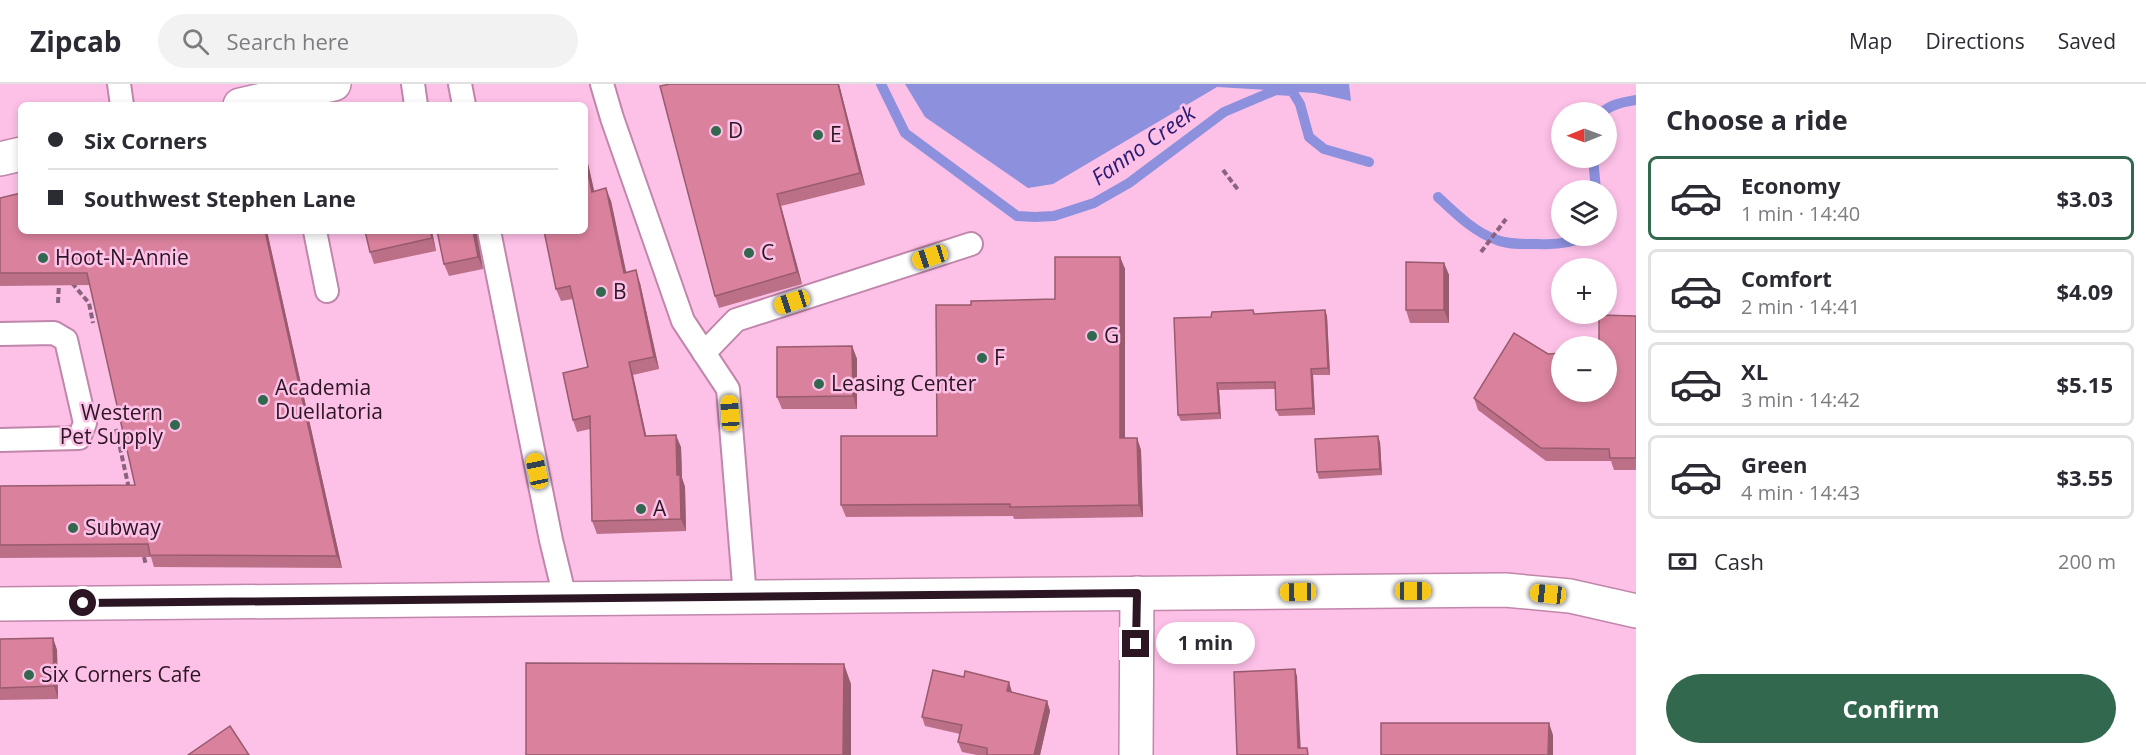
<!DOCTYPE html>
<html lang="en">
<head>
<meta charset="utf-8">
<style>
  :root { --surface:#fff; --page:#f2f2f3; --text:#2b2b33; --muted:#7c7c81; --line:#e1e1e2; --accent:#32684e }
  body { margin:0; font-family:"Open Sans",sans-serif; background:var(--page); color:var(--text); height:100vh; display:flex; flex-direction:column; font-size:22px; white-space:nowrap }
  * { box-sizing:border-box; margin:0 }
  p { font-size:20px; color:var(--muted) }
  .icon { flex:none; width:33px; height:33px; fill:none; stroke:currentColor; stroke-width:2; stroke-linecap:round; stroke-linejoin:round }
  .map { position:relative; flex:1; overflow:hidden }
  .side { display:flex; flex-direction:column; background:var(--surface); width:510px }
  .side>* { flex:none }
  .banner { position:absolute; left:18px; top:18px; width:570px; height:132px; border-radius:9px; box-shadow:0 3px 9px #0003; display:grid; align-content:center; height:132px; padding:0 30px; background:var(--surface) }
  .needle { width:39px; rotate:269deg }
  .controls { position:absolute; left:1551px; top:18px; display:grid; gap:12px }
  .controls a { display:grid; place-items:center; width:66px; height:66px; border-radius:50%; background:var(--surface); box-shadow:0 3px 9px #0003; font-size:30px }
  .end { position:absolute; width:27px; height:27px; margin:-14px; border:8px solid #2c1624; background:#fff; box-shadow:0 0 0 3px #fff }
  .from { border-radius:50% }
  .bubble { position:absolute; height:42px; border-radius:21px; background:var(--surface); box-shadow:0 3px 9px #0003; font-size:20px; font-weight:700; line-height:42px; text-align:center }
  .car { position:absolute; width:18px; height:36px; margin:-18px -9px; border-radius:8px; box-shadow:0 0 4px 2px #0007; background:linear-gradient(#f5c518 24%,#345 0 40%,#f5c518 0 76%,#345 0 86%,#f5c518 0) }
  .banner b { display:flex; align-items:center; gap:21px; height:57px; font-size:22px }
  .banner b+b { border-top:2px solid var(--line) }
  .banner i { width:15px; height:15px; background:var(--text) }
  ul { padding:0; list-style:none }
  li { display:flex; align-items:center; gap:18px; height:84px; margin:0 12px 9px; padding:0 18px; border:3px solid var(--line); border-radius:9px }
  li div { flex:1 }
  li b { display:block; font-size:22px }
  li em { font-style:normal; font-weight:700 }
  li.on { border-color:var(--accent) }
  li>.icon { width:54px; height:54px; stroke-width:1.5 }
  h2 { padding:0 30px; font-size:27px; line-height:72px }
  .pay { display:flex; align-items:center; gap:15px; height:66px; padding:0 30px; font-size:22px }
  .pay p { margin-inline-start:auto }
  .cta { display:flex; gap:12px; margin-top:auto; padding:12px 30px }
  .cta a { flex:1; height:69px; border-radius:36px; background:var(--accent); color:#fff; font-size:24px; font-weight:700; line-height:69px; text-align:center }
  header { display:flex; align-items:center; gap:36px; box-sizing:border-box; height:84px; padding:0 30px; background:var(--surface); border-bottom:2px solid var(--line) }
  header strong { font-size:28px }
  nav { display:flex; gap:33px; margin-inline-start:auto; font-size:21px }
  .search { width:420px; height:54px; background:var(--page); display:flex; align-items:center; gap:15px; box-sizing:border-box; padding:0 21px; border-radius:33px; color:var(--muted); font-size:22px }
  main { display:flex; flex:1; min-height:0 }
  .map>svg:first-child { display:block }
  .water { fill:#8c90dd }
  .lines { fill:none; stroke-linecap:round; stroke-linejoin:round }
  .stream { stroke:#8c90dd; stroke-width:10 }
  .lane-casing { stroke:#c086ab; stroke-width:26 }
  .street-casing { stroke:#c086ab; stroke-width:36 }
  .secondary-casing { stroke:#c086ab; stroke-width:36 }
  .path { stroke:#8a637c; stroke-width:4; stroke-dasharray:6 3; stroke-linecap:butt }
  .lane { stroke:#fff; stroke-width:22 }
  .street { stroke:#fff; stroke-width:33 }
  .secondary { stroke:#fff; stroke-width:33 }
  .wall { fill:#bb7087 }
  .shaded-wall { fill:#995b6e }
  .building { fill:#da829d; stroke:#995b6e; stroke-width:1.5 }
  .route { stroke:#2c1624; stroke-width:8 }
  .poi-dot { fill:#32684e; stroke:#fdc0e7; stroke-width:2 }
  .labels { text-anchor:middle; stroke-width:5; stroke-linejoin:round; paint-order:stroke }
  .poi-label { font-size:21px; fill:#2c1624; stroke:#fdc0e7; text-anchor:start }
  .water-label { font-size:22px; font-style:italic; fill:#291c74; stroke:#fdc0e7 }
</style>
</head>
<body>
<header>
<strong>Zipcab</strong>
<div class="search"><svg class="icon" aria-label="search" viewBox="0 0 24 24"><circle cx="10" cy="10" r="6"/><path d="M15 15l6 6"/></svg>Search here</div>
<nav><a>Map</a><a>Directions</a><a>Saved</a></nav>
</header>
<main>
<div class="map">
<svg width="1636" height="671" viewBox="0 0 1636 671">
  <rect width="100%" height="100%" fill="#fdc0e7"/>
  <polygon class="water" points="905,0 1349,0 1351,17 1315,9 1217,3 1053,100 1028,104 925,33"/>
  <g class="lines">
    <g class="stream">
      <polyline points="881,0 905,49 1017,132 1035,133 1054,132 1094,119 1129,99 1224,28 1276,6 1292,7 1300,20 1309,53 1324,65 1369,78"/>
      <path d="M1603,28C1611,20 1625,18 1636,16"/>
      <polyline points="1593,74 1596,106"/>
      <path d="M1438,113C1455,129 1474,148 1497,156C1510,161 1525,160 1538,160C1556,161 1572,159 1588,152"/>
    </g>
    <g class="lane-casing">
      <g id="lane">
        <polyline points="119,0 122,21"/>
        <polyline points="413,0 416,21"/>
        <polyline points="460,0 464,21"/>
        <polyline points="602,0 612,34 683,237 728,305 745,513"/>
        <polyline points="315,147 327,207"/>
        <polyline points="489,147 551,456 565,514"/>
        <polyline points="0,250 54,249 66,256 85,339 79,354 0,356"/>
        <polyline points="704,269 736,236 971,160"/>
      </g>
    </g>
    <g class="street-casing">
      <g id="street">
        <polyline points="0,520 1505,506 1570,512 1636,527"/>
        <polyline points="1136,671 1137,509"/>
      </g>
    </g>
    <g class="secondary-casing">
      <g id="secondary">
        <polyline points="240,21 334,0"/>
        <polyline points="0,75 21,70"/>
      </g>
    </g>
    <g class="path">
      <polyline points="1223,86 1239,107"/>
      <polyline points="1481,168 1506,135"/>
      <polyline points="72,199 89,219 93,239"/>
      <polyline points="58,219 59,199"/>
      <polyline points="116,345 129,405"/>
      <polyline points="144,473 146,481"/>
    </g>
    <use href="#lane" class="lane"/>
    <use href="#street" class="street"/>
    <use href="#secondary" class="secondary"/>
  </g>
  <g class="wall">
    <polygon points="839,0 865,101 781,122 802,200 719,224 715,212"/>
    <polygon points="585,66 594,107 611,117 626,189 640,199 659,285 633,291 646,352 681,363 682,394 685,403 686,447 597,450 592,437 590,345 577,348 573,336 588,283 573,215 561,217 556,205"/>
    <polygon points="0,114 267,147 342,484 154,483 151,473 0,474 0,402 135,401 90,201 0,202"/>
    <polygon points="432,147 436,167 374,180 370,168"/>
    <polygon points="437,147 476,147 483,185 449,192 444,180"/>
    <polygon points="1120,173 1125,185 1125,354 1137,354 1141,366 1143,433 1014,435 1013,432 846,433 841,421 937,352 971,221 1055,215"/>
    <polygon points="1444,179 1449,191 1449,239 1410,239 1406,226"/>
    <polygon points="1325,226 1327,232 1330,291 1313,291 1315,331 1279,332 1276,326 1275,305 1219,306 1221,335 1181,337 1178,331 1211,233"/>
    <polygon points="1636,232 1636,386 1614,386 1611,377 1546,377 1478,326 1474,314 1562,308"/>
    <polygon points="852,262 857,275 857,325 782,325 777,313"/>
    <polygon points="1380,358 1382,391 1319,395 1317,388"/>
    <polygon points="53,554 57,566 58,615 0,616 0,555"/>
    <polygon points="1012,608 1012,609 1047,617 1050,627 1040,671 977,671 962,668 958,658 960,650 925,642 922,633"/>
  </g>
  <g class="shaded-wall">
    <polygon points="838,0 839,0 865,101 860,89"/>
    <polygon points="585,66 597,120 592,108 585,74"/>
    <polygon points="606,104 611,117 629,201 624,189"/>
    <polygon points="777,110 781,122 802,200 797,188"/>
    <polygon points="265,147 267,147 342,484 337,472"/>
    <polygon points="430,147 432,147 436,167 432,154"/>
    <polygon points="473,147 476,147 483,185 478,173"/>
    <polygon points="1120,173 1125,185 1125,366 1120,354"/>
    <polygon points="1444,179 1449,191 1449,239 1444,226"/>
    <polygon points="636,186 640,199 659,285 654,273"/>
    <polygon points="1325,226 1327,232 1330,291 1328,284"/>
    <polygon points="852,262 857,275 857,325 853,312"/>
    <polygon points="629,278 633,291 649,364 645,352"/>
    <polygon points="1311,285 1313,291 1315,331 1313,324"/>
    <polygon points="1217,299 1219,306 1221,335 1219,329"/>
    <polygon points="676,351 681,363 682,394 685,403 686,447 681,435 677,391"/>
    <polygon points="1378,352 1380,358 1382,391 1380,385"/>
    <polygon points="1137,354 1141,366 1143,433 1139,421"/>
    <polygon points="53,554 57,566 58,615 54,602"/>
    <polygon points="844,580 851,600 851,671 843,671"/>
    <polygon points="1295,585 1297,592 1301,670 1298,664"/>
    <polygon points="1009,598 1012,608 1010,617 1007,607"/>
    <polygon points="1047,617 1050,627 1040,671 1034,671"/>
    <polygon points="1549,639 1553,651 1553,671 1548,671"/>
  </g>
  <g class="building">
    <polygon points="670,0 838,0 860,89 777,110 797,188 715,212 660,2"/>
    <polygon points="585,74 592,108 606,104 624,189 636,186 654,273 629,278 645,352 676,351 677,391 680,391 681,435 592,437 590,332 573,336 563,289 588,283 570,202 556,205 544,147 585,147"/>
    <polygon points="21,109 21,147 265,147 337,472 150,471 148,460 0,461 0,402 135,401 87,189 0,189 0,114"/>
    <polygon points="365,147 430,147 432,154 370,168"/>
    <polygon points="437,147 473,147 478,173 444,180"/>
    <polygon points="1055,173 1120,173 1120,354 1137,354 1139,421 1010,423 1010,420 841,421 841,352 937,352 936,221 971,221 971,217 1055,215"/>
    <polygon points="1406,178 1444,179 1444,226 1406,226"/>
    <polygon points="1253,226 1254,230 1325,226 1328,284 1311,285 1313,324 1276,326 1275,298 1217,299 1219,329 1178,331 1174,234 1211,233 1212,228"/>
    <polygon points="1599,231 1636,232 1636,374 1610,374 1609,365 1541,364 1474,314 1514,249 1548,270 1562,269 1562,308 1606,308 1606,262 1599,262"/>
    <polygon points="852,262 853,312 777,313 777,263"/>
    <polygon points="1378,352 1380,385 1317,388 1315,355"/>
    <polygon points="53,554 54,602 0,604 0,555"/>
    <polygon points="526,579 844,580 843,671 526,671"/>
    <polygon points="1295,585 1298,664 1307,664 1308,671 1237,671 1234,588"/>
    <polygon points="933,586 964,593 965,587 1009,598 1007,607 1047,617 1034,671 987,671 987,664 958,658 962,641 922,633"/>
    <polygon points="1381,639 1549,639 1548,671 1381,671"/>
    <polygon points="230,642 249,671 188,671"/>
  </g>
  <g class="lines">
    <polyline class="route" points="83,519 1137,509 1136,560"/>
  </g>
  <g class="poi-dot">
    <circle cx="716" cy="47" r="6"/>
    <circle cx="818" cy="51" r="6"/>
    <circle cx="749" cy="169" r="6"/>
    <circle cx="43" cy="174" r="6"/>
    <circle cx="601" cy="208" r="6"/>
    <circle cx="1092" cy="252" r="6"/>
    <circle cx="982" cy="274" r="6"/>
    <circle cx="819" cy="300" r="6"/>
    <circle cx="263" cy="316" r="6"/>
    <circle cx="175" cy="341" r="6"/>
    <circle cx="641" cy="425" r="6"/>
    <circle cx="73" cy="444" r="6"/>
    <circle cx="29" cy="591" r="6"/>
  </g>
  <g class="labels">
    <g class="poi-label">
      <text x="728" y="54">D</text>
      <text x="830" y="58">E</text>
      <text x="761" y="176">C</text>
      <text x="55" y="181">Hoot-N-Annie</text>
      <text x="613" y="215">B</text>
      <text x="1104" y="259">G</text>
      <text x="994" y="281">F</text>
      <text x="831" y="307">Leasing Center</text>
      <text x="275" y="311">Academia<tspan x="275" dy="24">Duellatoria</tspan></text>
      <text x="163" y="336" text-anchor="end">Western<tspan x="163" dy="24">Pet Supply</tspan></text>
      <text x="653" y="432">A</text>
      <text x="85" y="451">Subway</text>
      <text x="41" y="598">Six Corners Cafe</text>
    </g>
    <g class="water-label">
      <text transform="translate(1143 61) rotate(-35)" y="8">Fanno Creek</text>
    </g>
  </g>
</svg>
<div class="controls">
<a><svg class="needle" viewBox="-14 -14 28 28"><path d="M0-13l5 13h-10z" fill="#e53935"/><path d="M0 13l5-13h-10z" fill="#7c7c81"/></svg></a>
<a><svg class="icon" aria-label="layers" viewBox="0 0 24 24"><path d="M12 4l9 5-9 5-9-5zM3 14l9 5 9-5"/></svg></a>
<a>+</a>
<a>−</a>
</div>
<i class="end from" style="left:83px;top:519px"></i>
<i class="end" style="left:1136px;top:560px"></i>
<div class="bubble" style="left:1156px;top:538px;width:99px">1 min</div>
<i class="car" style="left:930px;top:173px;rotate:252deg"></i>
<i class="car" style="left:792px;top:218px;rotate:252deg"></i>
<i class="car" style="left:730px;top:329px;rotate:356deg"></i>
<i class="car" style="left:537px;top:387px;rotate:348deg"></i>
<i class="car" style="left:1413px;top:507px;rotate:90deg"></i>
<i class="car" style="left:1298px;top:508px;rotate:269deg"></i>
<i class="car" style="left:1548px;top:510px;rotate:276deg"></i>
<div class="banner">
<b><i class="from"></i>Six Corners</b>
<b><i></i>Southwest Stephen Lane</b>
</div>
</div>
<section class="side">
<h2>Choose a ride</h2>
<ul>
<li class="on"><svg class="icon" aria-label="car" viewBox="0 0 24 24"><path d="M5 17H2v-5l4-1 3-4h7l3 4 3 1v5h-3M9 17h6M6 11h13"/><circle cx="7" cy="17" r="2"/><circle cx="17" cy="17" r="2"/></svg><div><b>Economy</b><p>1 min · 14:40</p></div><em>$3.03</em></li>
<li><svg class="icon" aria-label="car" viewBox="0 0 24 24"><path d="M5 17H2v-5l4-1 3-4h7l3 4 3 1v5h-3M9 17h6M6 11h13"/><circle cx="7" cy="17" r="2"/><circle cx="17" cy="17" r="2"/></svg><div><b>Comfort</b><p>2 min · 14:41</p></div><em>$4.09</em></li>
<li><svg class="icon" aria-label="car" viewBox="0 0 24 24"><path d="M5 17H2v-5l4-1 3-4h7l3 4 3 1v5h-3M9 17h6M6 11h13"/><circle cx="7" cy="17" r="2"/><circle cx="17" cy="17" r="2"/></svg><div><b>XL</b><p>3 min · 14:42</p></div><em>$5.15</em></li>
<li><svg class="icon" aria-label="car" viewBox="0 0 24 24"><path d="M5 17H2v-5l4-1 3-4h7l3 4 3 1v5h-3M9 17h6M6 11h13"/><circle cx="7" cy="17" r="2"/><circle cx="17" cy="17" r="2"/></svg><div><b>Green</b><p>4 min · 14:43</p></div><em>$3.55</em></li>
</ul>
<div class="pay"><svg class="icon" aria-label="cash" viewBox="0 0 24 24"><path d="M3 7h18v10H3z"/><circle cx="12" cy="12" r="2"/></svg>Cash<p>200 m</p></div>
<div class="cta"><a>Confirm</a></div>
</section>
</main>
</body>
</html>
